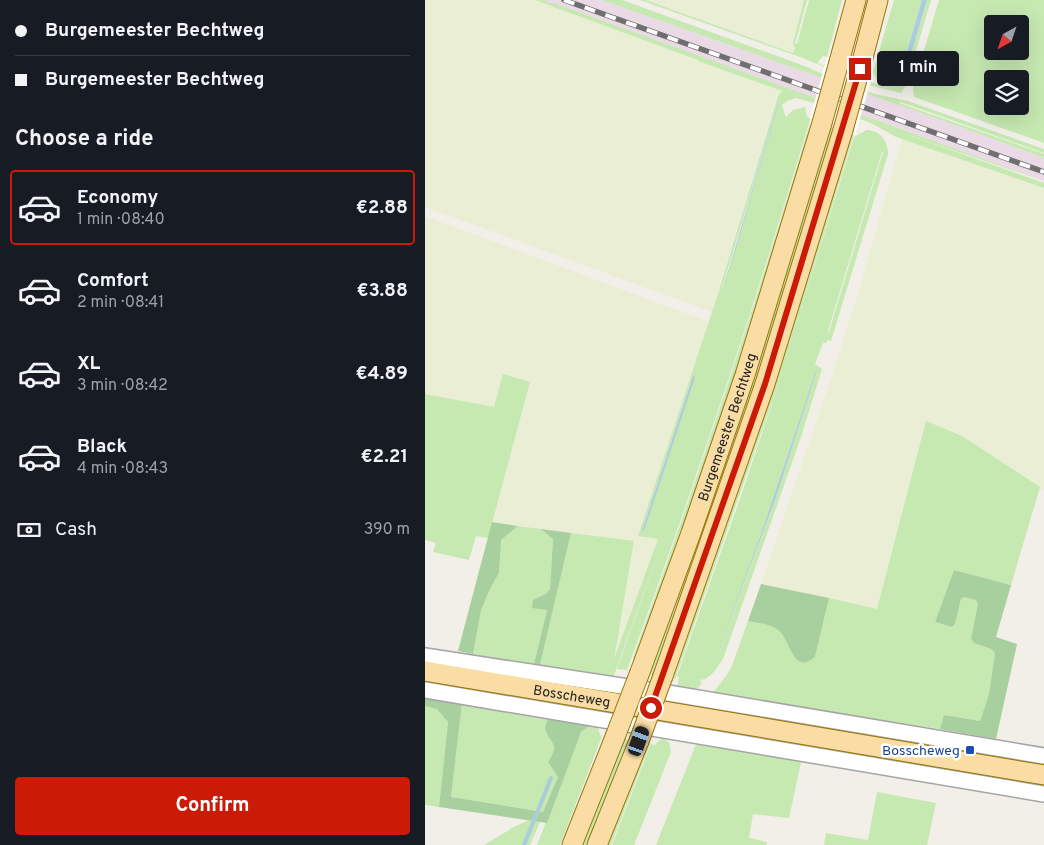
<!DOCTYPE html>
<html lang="en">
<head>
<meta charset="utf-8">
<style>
  :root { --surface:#171b24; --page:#242831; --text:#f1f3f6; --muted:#9ea1a6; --line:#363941; --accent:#cb1b07 }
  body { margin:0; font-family:Overpass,sans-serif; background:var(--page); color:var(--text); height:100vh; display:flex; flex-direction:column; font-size:19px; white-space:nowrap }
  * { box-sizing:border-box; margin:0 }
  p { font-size:16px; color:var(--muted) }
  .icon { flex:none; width:28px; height:28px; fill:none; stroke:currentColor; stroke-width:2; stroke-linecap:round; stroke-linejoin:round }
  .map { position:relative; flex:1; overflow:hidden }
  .side { display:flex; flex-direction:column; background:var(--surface); width:425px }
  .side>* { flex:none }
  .banner { display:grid; align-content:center; height:110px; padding:0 15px; background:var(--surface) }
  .needle { width:32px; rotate:220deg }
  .fabs { position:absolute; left:559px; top:15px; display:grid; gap:10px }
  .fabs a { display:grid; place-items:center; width:45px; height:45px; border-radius:5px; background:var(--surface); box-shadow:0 5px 20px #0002; font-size:25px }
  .end { position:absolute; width:22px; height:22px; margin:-11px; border:6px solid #cb1b07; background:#fff; box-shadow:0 0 0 2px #fff }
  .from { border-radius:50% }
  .bubble { position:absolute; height:35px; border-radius:5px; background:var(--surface); box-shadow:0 5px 20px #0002; font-size:16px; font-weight:700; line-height:35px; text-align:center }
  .car { position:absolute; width:15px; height:30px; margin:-15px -8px; border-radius:6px; box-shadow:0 0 4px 1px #0007; background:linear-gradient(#222 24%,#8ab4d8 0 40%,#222 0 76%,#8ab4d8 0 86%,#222 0) }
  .banner b { display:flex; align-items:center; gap:18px; height:48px; font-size:19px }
  .banner b+b { border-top:1px solid var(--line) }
  .banner i { width:12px; height:12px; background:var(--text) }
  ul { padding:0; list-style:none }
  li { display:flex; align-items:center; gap:15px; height:75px; margin:0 10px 8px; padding:0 5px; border:2px solid transparent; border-radius:5px }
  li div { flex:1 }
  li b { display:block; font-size:19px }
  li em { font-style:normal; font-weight:700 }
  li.on { border-color:var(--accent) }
  li>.icon { width:45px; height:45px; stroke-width:1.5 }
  h2 { padding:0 15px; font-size:22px; line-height:60px }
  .pay { display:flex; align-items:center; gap:12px; height:55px; padding:0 15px; font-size:19px }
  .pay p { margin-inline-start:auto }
  .primary-button { display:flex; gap:10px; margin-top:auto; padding:10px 15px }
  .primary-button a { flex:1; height:58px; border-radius:5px; background:var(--accent); color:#fff; font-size:20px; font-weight:700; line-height:58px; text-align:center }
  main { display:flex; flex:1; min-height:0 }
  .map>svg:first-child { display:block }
  .industrial { fill:#eadae5 }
  .farmland { fill:#eaeed5 }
  .grass { fill:#c6e8b1; fill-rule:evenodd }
  .forest { fill:#a8cf9e }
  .water { fill:#acd }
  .pier { fill:#fff }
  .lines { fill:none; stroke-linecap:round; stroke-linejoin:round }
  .stream { stroke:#acd; stroke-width:4 }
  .minor-casing { stroke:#a5a5a5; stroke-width:18 }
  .major-casing { stroke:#987606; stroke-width:21 }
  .minor { stroke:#fff; stroke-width:15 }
  .major { stroke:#f9dda5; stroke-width:19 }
  .rail-casing { stroke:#6f6f6f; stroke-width:5.5 }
  .rail { stroke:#fff; stroke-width:4; stroke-dasharray:11; stroke-linecap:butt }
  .major-bridge-casing { stroke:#987606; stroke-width:21; stroke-linecap:butt }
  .major-bridge { stroke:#f9dda5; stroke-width:19 }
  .route { stroke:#cb1b07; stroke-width:6 }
  .transit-dot { fill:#1a4fb4; stroke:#fff; stroke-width:2 }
  .labels { text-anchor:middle; stroke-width:5; stroke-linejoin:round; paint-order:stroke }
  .street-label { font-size:14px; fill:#212121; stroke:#fff }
  .transit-label { font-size:14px; fill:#164399; stroke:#fff; text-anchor:end }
</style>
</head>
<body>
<main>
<section class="side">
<div class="banner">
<b><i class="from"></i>Burgemeester Bechtweg</b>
<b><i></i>Burgemeester Bechtweg</b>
</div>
<h2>Choose a ride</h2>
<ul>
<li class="on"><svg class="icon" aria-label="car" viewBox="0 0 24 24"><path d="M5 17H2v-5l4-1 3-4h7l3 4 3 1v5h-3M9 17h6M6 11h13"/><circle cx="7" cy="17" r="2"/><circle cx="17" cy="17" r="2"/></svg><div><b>Economy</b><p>1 min · 08:40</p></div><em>€2.88</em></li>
<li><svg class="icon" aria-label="car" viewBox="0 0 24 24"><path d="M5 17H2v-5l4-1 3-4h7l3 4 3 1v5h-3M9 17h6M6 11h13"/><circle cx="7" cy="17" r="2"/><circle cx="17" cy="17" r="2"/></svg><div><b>Comfort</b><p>2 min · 08:41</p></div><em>€3.88</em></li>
<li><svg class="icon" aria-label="car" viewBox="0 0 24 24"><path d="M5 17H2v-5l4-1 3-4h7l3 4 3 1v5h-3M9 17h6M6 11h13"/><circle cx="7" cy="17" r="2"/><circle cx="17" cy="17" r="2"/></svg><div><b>XL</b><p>3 min · 08:42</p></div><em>€4.89</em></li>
<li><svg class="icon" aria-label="car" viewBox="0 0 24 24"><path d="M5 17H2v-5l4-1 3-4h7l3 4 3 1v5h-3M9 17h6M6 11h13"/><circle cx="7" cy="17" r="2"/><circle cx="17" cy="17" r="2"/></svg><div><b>Black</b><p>4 min · 08:43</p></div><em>€2.21</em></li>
</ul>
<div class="pay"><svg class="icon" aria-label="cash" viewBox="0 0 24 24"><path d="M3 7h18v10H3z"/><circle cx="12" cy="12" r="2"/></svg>Cash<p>390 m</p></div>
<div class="primary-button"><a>Confirm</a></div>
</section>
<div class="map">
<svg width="619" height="845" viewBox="0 0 619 845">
  <rect width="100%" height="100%" fill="#f1efe8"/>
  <polygon class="industrial" points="120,0 177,0 530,125 619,158 619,181 129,3 124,3"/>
  <g class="farmland">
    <polygon points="0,0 110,0 202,32 273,60 273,61 357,91 352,96 287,312 0,207"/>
    <polygon points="220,0 379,0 368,43 370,49 369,53"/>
    <polygon points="477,139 619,188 619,490 537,436 501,421 452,609 336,584 407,376 434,290"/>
    <polygon points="0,216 284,322 213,536 233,539 188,662 209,542 67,522 105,382 69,407 0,394"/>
  </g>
  <g class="grass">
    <path d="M110,0H120L124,3H129L619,181L466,129L619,183V188L471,137L446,123L404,107L371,98L362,101L357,105L361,117L368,110L380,107L382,117L385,118L384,123C329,308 268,490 202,670L192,669L242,528L188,678L115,665L146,533L209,541L189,659L233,539L213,536L292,297L353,96L357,91L273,61V60ZM354,103L312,245L294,298L353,104ZM268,375L248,442L219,531H217Z"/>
    <polygon points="177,0 197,0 377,65 421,84 450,94 483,101 619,149 619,153 487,106 475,102 474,103 619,154 619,158 530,125"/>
    <polygon points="215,0 220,0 368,53 370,49 368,43 379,0 382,0 370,44 372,44 384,0 417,0 402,57 398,56 392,63 454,85 448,72 469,0 497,0 482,50 487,51 502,0 506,0 481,85 476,93 447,86 375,57"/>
    <path d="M514,0H619V143L489,97L488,87ZM568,24H595V51H568ZM568,79H595V106H568Z"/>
    <path d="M385,123L383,133L386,135L326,332L213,660L208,658C272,481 331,304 385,123Z"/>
    <polygon points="403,125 411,128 357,305 229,675 222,674"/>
    <path d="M442,130C456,131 463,141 463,154L406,341L403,340L401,343H398L390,364L397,369L376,437L298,659L288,673L279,680L276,679L275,682L277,683L269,692L252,689L254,677L252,676L316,496L360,365L250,679L246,678L425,133L429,134L360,363L429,137ZM457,152H458L404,332L403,331ZM391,371L392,372L351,497L289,667L335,537Z"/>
    <polygon points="78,374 105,382 63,538 51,536 44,560 8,552 11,543 0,540 0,394 69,407"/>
    <path d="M501,421L537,436L615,487L586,585L529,570L510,622L527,627L530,624L536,599L539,597L552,600L553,604L546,638L549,643L566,649L570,653L564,694L555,721L519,715L515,729L288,693L304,672L308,663L323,621C333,623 345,624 353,630C365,638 368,677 390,657L404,598L452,609Z"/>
    <polygon points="93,526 116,529 128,538 125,589 121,594 122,610 109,664 48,654 56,610 65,589 74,573 76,540"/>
    <polygon points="13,662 544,746 543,751 513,751 248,706"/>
    <polygon points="0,679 506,763 534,771 532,777 0,685"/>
    <path d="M37,703L123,718L121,732C131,747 132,747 123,762L133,777L118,812L26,797Z"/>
    <polygon points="0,706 12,709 23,722 14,807 0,805"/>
    <polygon points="164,726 173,727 175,735 177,736 135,845 112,845 156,732"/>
    <polygon points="237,738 244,742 246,752 209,845 187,845 226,744 230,745"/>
    <polygon points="197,739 204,740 165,845 156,845"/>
    <polygon points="272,742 377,758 364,818 328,814 324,838 342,842 342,845 231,845"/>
    <polygon points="222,743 225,744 186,845 179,845"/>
    <polygon points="452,792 511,803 502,845 399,845 401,833 443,840"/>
    <polygon points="104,820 115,822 105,845 59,845 89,827"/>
  </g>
  <g class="forest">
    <polygon points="67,522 93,526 76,540 74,573 65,589 56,610 48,654 33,651"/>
    <polygon points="116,529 146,533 115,665 109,664 122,610 107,608 108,600 121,594 125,589 128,539"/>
    <polygon points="529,570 586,585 571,637 592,644 571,739 515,729 519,715 555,721 564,694 570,653 566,649 549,643 546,638 553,604 551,600 539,597 536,599 530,624 527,627 510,622"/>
    <path d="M336,584L404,598L390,657C368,677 365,638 353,630C345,624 333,623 323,621Z"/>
    <path d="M0,696L37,703L26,797L118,812L133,777L123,762C136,741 125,746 120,728L123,718L174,727L173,728L164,726L156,732L122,823L14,807L23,722L12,709L0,706Z"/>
  </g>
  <g class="water">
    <polygon points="497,0 502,0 487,51 482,51"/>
    <polygon points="354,103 312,245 295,299 353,104"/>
    <polygon points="391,371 392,371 351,497 288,667 335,537"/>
    <polygon points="268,376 270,377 219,531 217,531"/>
  </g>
  <polygon class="pier" points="402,57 448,74 430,135 385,118"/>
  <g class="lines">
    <polyline class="stream" points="99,845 126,778"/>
    <g class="minor-casing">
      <g id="minor">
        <polyline points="0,656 249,694 619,756"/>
        <polyline points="0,690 619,794"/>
      </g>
    </g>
    <g class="major-casing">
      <g id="major">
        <polyline points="414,62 431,0"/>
        <polyline points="435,69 453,0"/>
        <path id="s1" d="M0,671L619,775"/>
        <path id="s2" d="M215,672L266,533L320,375L397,123"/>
        <polyline points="238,676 340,384 418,130"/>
        <polyline points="147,845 190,737"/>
        <polyline points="172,845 214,741"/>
      </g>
    </g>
    <use href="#minor" class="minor"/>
    <use href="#major" class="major"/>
    <g class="rail-casing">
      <polyline id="rail" points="139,0 619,172"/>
    </g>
    <use href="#rail" class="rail"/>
    <g class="major-bridge-casing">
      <g id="major-bridge">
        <polyline points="397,123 414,62"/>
        <polyline points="418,130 435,69"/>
        <polyline points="190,737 215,672"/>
        <polyline points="214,741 238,676"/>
      </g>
    </g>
    <use href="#major-bridge" class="major-bridge"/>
  </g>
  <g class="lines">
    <polyline class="route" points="226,708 340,384 435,69"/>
  </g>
  <rect class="transit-dot" x="540" y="745" width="10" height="10" rx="2.5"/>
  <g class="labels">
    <g class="street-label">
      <text dy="5" stroke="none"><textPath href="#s2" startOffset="260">Burgemeester Bechtweg</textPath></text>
      <text dy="5" stroke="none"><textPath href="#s1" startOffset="149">Bosscheweg</textPath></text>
    </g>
    <g class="transit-label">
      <text x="535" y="755">Bosscheweg</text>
    </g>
  </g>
</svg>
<div class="fabs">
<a><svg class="needle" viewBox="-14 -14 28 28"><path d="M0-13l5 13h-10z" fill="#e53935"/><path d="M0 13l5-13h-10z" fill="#9ea1a6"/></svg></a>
<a><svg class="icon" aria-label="layers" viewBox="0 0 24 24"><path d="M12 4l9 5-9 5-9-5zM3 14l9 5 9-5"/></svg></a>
</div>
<i class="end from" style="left:226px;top:708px"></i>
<i class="end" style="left:435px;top:69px"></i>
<div class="bubble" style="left:452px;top:51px;width:82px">1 min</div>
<i class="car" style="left:214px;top:741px;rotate:20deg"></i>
</div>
</main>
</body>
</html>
